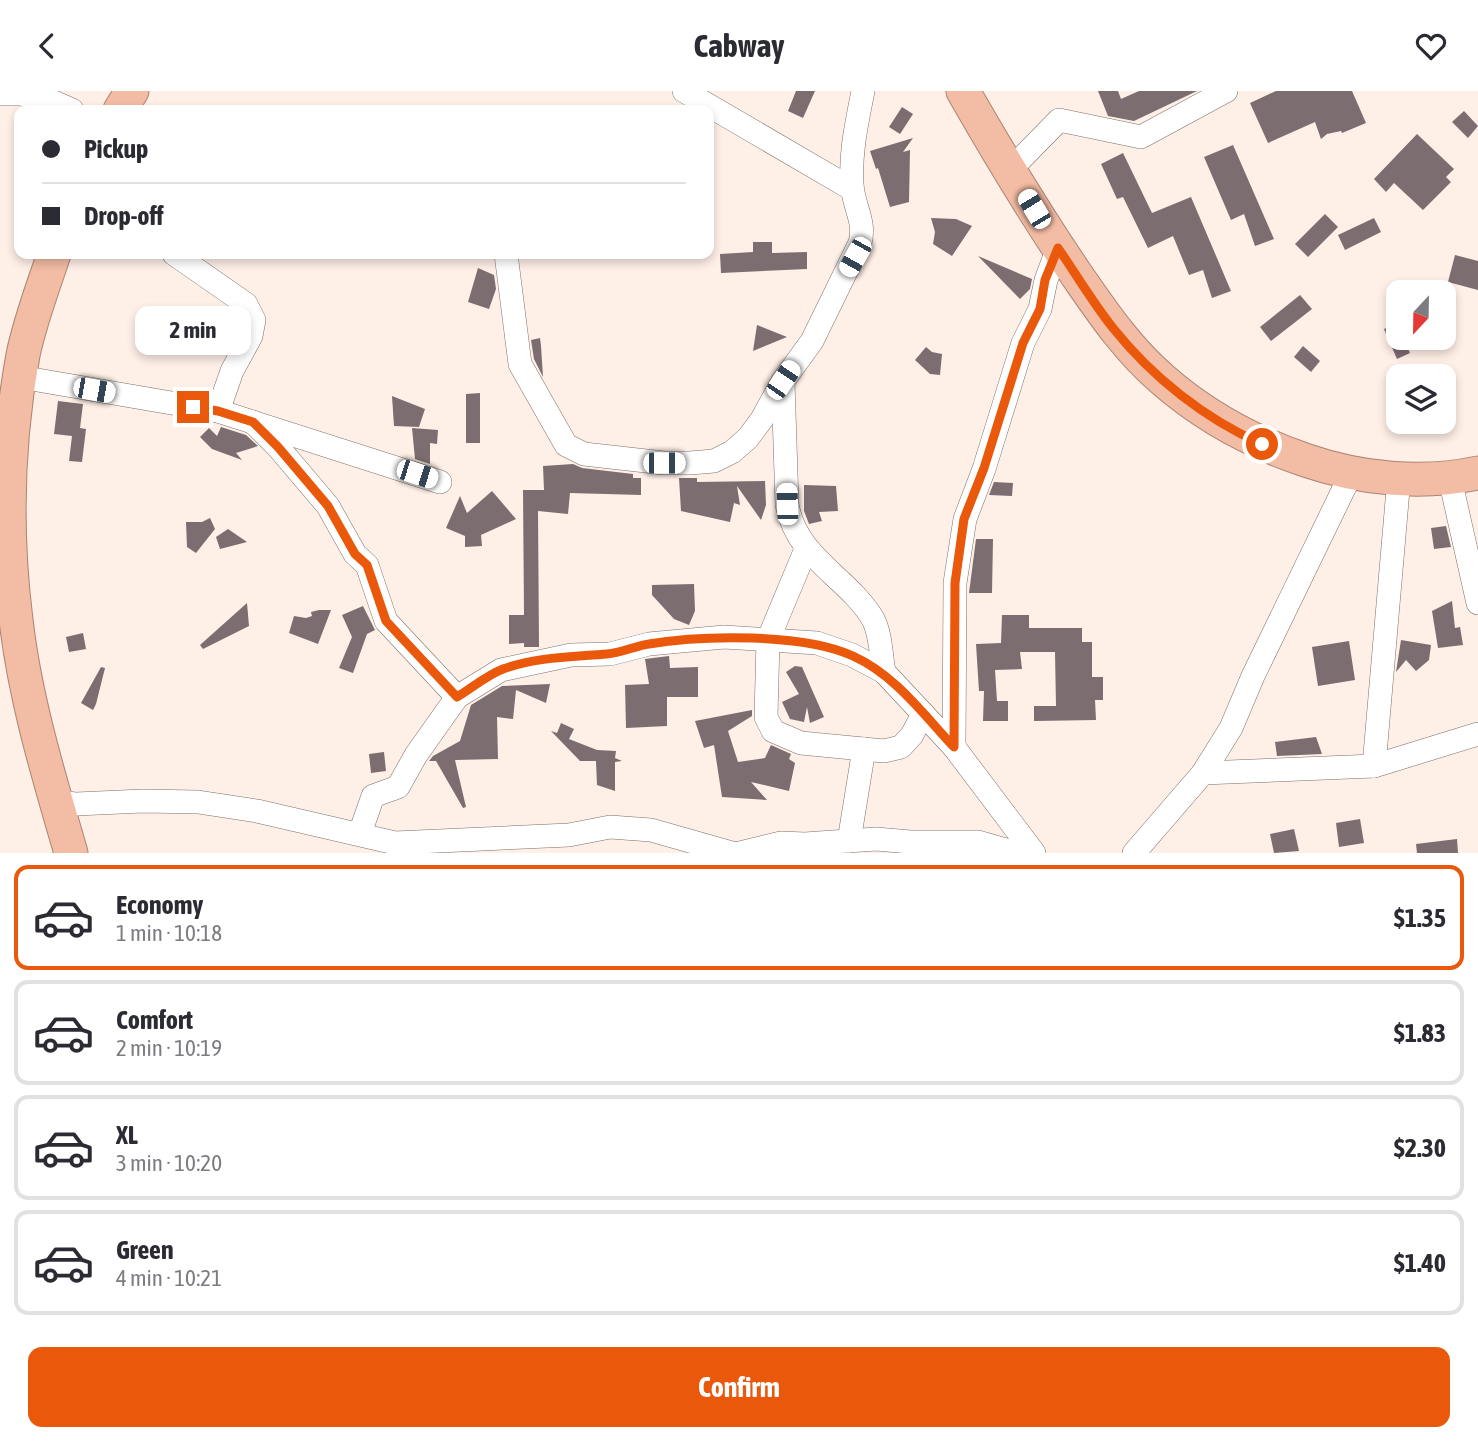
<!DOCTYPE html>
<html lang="en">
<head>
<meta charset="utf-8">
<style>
  :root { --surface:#fff; --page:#f7f7f7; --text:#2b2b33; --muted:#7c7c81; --line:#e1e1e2; --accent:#ea580c }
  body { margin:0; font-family:"Asap Condensed",sans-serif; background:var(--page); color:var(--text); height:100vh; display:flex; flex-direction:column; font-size:26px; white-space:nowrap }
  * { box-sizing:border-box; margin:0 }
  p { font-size:23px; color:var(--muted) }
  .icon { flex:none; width:38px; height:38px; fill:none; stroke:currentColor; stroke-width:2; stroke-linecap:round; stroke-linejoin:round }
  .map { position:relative; height:762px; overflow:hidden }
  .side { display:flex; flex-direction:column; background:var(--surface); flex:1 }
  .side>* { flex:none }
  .guide { position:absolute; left:14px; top:14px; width:700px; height:154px; border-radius:14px; box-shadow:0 4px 10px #0003; display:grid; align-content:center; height:154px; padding:0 28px; background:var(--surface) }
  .needle { width:46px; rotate:202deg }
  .fabs { position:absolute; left:1386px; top:189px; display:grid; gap:14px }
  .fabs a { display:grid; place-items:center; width:70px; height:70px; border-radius:14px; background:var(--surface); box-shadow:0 4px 10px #0003; font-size:35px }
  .end { position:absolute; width:32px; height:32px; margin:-16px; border:9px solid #ea580c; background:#fff; box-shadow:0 0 0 4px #fff }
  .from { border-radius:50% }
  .bubble { position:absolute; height:49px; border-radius:14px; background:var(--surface); box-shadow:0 4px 10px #0003; font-size:23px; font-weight:700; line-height:49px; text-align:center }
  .car { position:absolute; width:21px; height:42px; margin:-21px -10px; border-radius:9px; box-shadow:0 0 5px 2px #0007; background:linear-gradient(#fff 24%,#345 0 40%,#fff 0 76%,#345 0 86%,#fff 0) }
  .guide b { display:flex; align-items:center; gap:24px; height:66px; font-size:26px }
  .guide b+b { border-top:2px solid var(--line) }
  .guide i { width:18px; height:18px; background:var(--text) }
  ul { padding:12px 0 0; list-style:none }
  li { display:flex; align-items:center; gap:21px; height:105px; margin:0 14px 10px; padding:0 14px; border:4px solid var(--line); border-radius:14px }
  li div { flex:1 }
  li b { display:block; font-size:26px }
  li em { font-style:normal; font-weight:700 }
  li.active { border-color:var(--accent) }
  li>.icon { width:63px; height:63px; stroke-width:1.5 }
  .button { display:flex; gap:14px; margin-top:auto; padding:14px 28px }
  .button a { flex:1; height:80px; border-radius:14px; background:var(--accent); color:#fff; font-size:28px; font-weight:700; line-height:80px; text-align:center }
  header { display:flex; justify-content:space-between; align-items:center; height:91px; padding:0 28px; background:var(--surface); font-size:32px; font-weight:700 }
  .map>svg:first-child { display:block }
  .building { fill:#7c6d71 }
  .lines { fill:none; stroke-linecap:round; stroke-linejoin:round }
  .minor-casing { stroke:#7d7069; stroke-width:24 }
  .highway-casing { stroke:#aa8473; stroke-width:35 }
  .minor { stroke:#fff; stroke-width:23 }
  .highway { stroke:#f3bca4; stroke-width:33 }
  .route { stroke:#ea580c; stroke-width:9 }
</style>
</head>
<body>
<header><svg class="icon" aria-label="back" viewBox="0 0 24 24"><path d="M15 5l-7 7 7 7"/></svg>Cabway<svg class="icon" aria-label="heart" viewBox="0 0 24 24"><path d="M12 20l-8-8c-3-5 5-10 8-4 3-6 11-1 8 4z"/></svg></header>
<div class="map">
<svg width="1478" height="762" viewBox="0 0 1478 762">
  <rect width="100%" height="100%" fill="#feefe7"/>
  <g class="building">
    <polygon points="796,0 815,0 803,27 788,20"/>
    <polygon points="1098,0 1118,0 1121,8 1139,0 1197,0 1134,30 1108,25"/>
    <polygon points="1276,0 1352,0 1366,32 1342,42 1341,40 1327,43 1321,48 1315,31 1268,52 1250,12"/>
    <polygon points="902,16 913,23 900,43 889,36"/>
    <polygon points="1464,20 1478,35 1468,47 1452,31"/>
    <polygon points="1417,43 1454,78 1446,86 1451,91 1423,119 1394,92 1386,101 1374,88"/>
    <polygon points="913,47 903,61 910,59 909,111 890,116 878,77 876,78 870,60"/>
    <polygon points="1233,54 1274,148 1255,155 1244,123 1231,129 1204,66"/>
    <polygon points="1123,62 1152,122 1191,106 1231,200 1212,207 1203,179 1189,184 1173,145 1148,157 1123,106 1117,108 1101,73"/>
    <polygon points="1325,123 1338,136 1308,166 1295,153"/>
    <polygon points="931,127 956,128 972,135 952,165 933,153 935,141"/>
    <polygon points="1374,127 1381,141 1345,159 1338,144"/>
    <polygon points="753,151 772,151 772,162 807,161 807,178 721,182 720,163 753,161"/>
    <polygon points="1455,164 1478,170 1478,199 1448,191"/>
    <polygon points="978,165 1032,188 1030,198 1020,208"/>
    <polygon points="478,177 494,184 496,198 489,218 468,211"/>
    <polygon points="1300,204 1312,218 1271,250 1260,236"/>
    <polygon points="1396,233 1398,247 1403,247 1410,262 1397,268 1384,238"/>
    <polygon points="757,234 787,246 753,260"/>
    <polygon points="540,247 541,255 543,286 534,268 531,249"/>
    <polygon points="1303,255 1320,270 1311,281 1294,266"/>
    <polygon points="926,256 932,261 942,263 940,284 930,283 915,269"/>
    <polygon points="480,302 480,352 466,352 466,303"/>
    <polygon points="392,305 425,318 419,336 394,335"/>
    <polygon points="58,310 83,313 80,337 86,338 82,371 69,370 72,345 54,343"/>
    <polygon points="221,336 246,344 258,355 236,362 242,369 212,358 200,346 209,337 217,345"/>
    <polygon points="412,337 438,339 437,353 430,352 430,373 415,368"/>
    <polygon points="573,373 582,377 633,383 633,387 641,387 641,404 570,402 568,423 538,420 539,556 524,556 524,552 509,553 509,524 524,524 523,399 544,399 543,375"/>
    <polygon points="679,387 697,387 697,391 765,390 766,414 761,429 737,395 740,414 734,412 730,431 681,420"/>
    <polygon points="994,391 1013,392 1012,405 989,404"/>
    <polygon points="804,394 836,395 838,420 819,421 822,430 809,433 804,420"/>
    <polygon points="492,400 516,428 481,444 482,455 465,456 465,445 446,437 460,405 467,422"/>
    <polygon points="210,427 215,438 196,462 187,456 186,431 202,431"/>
    <polygon points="1446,435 1451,456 1434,458 1431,437"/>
    <polygon points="228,438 247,451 220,458 216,446"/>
    <polygon points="976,448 993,448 992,502 969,502"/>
    <polygon points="694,493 695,520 689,534 674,528 652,504 652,494"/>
    <polygon points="1452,510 1455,537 1460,536 1463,554 1438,557 1432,520"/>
    <polygon points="247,512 249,535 203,558 200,554"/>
    <polygon points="363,515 375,539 367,543 353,582 339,577 352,546 342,524"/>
    <polygon points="319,519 331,519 318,553 289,542 294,525 306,527 312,525 311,521"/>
    <polygon points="1002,524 1029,524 1029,537 1082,537 1082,551 1092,551 1092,586 1103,586 1103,609 1095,609 1096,629 1034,630 1034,615 1056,615 1055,561 1020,561 1022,578 995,579 997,610 1008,610 1008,630 983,630 984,600 979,600 976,553 1001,552"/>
    <polygon points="83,542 86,558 69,561 66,546"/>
    <polygon points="1401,549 1431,554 1429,569 1416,580 1406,569 1396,581"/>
    <polygon points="1349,550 1355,589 1318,595 1312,556"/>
    <polygon points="669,565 670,577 698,576 698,606 667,606 667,635 626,637 625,594 649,593 645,568"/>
    <polygon points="795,575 802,576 824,626 810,632 807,616 804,631 790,628 782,611 799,603 786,581"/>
    <polygon points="101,576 105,577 96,613 93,619 81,612"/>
    <polygon points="550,593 546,612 516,599 513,628 497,626 498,668 455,669 466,716 463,717 436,670 429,670 433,665 460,650 471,614 502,595"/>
    <polygon points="752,619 752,625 728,640 738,671 765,667 771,654 791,663 789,668 795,672 789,700 751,691 767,709 722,706 714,654 704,657 695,630"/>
    <polygon points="561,632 574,638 569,648 597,659 616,660 615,667 622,670 615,671 615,700 597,694 596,670 580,670 551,640 557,642"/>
    <polygon points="1316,646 1322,663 1277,665 1275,651"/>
    <polygon points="384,661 386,680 371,682 369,663"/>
    <polygon points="1360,728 1364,752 1339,756 1336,732"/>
    <polygon points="1294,738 1299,760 1274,762 1270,743"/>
    <polygon points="1457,748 1458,762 1417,762 1416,753"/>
  </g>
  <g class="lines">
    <g class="minor-casing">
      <g id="minor">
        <polyline points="684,0 852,98"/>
        <polyline points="0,3 20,3 47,8 72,19"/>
        <polyline points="1010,79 1059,29 1141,46 1226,0"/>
        <polyline points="174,163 246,213 254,229 251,245 232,280 218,320"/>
        <path d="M506,163L520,273L566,354L584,363L664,372H690L714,370L732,361L748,347L762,328L783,290L812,250L860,152C866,130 853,115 852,93C850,61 857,31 863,0"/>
        <polyline points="20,286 218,320 440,391"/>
        <path d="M783,291L787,413C796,467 847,485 873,528C881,543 881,565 884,581"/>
        <polyline points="253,331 278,356 328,415 355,463 367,474 386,530 457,606 416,664 398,696 373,705 360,742"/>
        <polyline points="1450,388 1478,512"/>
        <polyline points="806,458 768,549 766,626 773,640 801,652 884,660 901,656 912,644 923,623"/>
        <polyline points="457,606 501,579 571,564 610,563 649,553 724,546 817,552 852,564 884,581 954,656 1034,762"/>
        <polyline points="954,656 955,492 965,428 984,378 1023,252 1040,218 1046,189 1058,157"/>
        <polyline points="1374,675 1399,387"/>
        <polyline points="1203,682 1374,675 1478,643"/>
        <polyline points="56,710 76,713 143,710 198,711 257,720 395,752 569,744 610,736 651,739 732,762"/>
        <polyline points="849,750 864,658"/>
        <polyline points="740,762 781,752 805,753 876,748 910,751 978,751 1016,762"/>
        <polyline points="1134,762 1203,682 1231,637 1253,585 1351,383"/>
      </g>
    </g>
    <g class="highway-casing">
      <g id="highway">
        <path d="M963,0C999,63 1037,126 1078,186C1103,222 1128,259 1162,288C1204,325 1252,351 1305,369C1360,388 1421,394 1478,382"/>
        <polyline points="120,19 132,0"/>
        <path d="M54,163C43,196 30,230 23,264C7,352 5,441 16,529C25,608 49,686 71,762"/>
      </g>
    </g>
    <use href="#minor" class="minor"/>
    <use href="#highway" class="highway"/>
  </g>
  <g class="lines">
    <path class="route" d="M193,316L218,320L253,331L278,356L328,415L355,463L367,474L386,530L457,606C472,597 487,584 503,578C536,566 572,566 607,563C621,562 635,555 649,553C702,544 804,542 853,565C895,584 923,623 954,656L955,492L964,428L984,377L1023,252L1040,218L1045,189L1058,157C1076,183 1093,212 1113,237C1152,286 1205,328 1262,353"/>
  </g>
</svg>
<div class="fabs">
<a><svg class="needle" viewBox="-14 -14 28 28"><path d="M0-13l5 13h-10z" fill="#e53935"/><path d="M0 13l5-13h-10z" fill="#7c7c81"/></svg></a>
<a><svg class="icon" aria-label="layers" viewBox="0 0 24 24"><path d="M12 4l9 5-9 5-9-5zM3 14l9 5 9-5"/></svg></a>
</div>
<i class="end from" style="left:1262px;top:353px"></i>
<i class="end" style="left:193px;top:316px"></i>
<div class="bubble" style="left:135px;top:215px;width:116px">2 min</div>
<i class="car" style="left:1034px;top:118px;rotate:329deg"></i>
<i class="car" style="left:855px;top:166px;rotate:209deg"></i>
<i class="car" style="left:783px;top:289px;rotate:34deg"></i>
<i class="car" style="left:94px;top:299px;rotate:100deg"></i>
<i class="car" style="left:664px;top:372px;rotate:90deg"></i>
<i class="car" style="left:417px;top:383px;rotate:108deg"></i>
<i class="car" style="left:787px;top:413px;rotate:358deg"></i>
<div class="guide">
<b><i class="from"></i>Pickup</b>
<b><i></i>Drop-off</b>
</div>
</div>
<section class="side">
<ul>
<li class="active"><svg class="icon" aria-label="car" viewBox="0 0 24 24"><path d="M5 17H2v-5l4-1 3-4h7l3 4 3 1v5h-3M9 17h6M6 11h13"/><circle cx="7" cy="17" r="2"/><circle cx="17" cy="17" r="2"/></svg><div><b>Economy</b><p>1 min · 10:18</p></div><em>$1.35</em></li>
<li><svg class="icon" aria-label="car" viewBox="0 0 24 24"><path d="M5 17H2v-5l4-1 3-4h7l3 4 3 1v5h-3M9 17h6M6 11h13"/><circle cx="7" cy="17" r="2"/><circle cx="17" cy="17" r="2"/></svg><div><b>Comfort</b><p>2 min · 10:19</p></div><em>$1.83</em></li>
<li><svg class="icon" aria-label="car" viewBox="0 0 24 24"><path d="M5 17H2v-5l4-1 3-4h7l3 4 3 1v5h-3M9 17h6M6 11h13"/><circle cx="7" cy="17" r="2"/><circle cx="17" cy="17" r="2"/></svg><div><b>XL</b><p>3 min · 10:20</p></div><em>$2.30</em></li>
<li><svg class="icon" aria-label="car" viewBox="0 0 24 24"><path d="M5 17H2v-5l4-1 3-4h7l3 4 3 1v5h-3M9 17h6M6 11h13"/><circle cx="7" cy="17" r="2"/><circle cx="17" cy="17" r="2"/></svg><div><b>Green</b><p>4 min · 10:21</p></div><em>$1.40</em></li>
</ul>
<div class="button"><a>Confirm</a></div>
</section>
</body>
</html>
